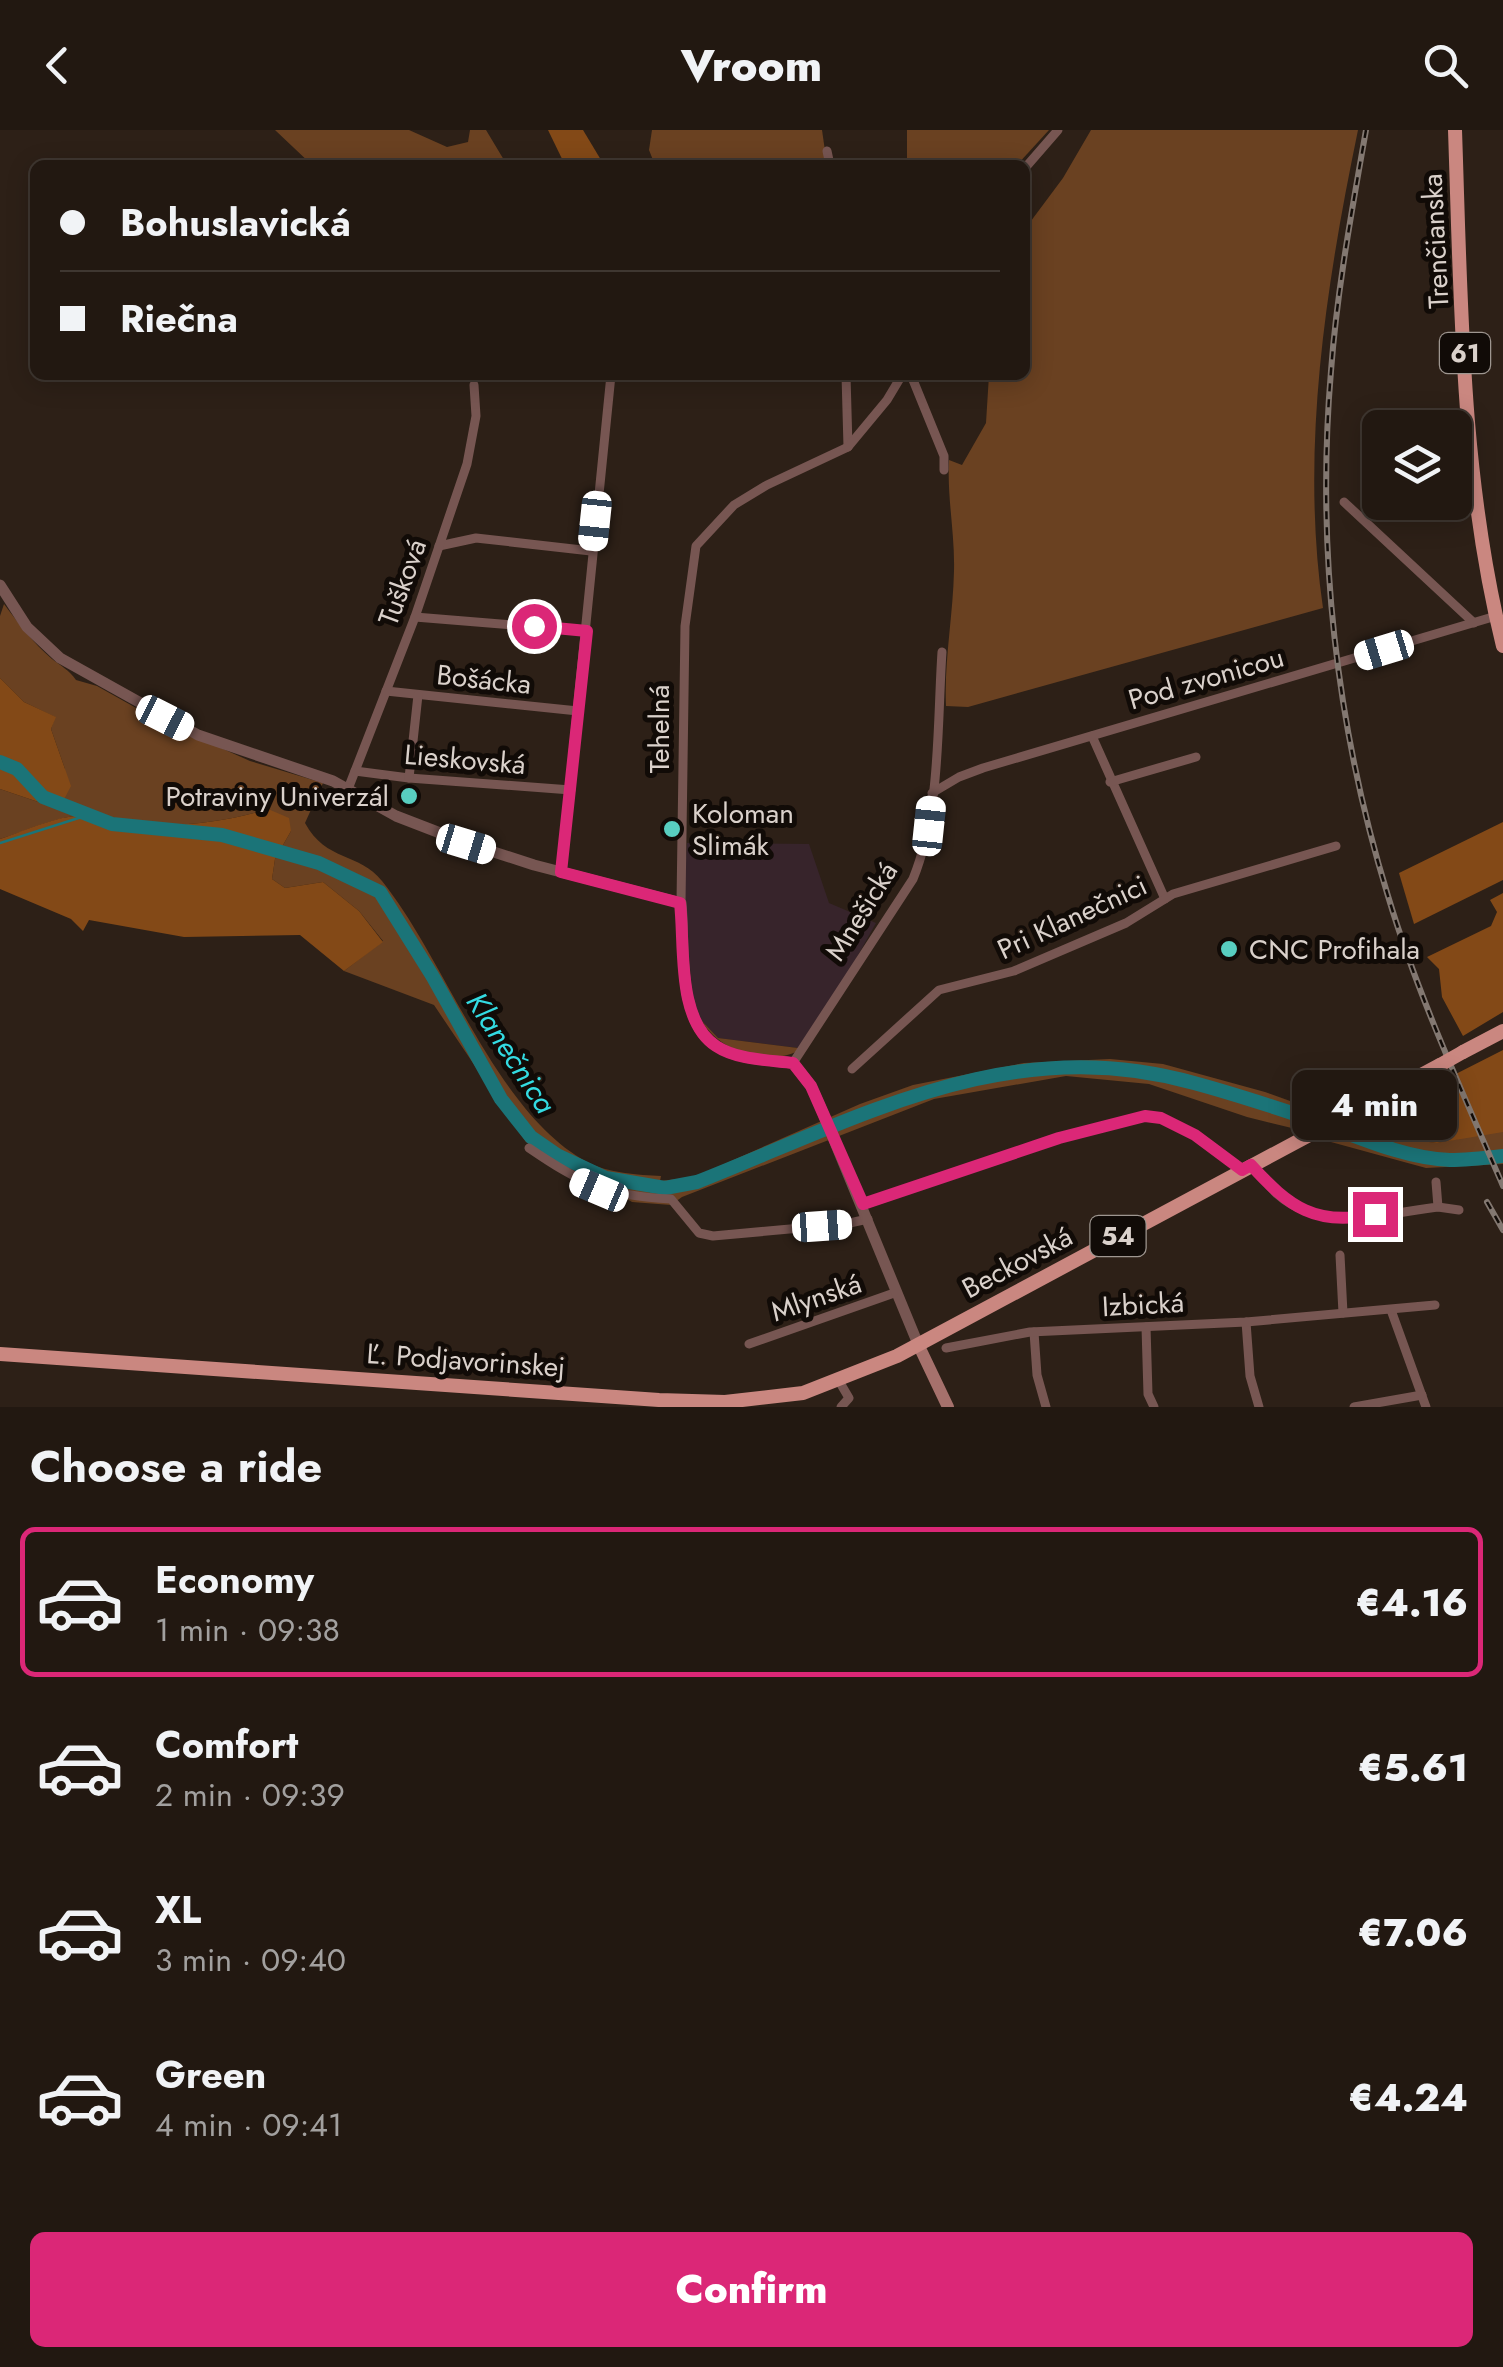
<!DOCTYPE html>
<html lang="en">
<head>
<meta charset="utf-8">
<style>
  :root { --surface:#221811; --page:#2e251f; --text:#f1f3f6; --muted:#a2a09f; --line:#3f3731; --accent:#db2777 }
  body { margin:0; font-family:Jost,sans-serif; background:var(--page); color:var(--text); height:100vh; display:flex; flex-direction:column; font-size:38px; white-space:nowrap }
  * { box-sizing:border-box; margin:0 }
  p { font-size:32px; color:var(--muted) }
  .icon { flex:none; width:55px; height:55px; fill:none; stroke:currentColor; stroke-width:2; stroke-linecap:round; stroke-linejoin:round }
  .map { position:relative; height:1277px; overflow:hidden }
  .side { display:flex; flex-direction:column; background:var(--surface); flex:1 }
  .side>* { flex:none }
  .banner { position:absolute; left:30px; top:30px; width:1000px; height:220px; border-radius:15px; box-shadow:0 5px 25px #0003,0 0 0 2px var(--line); display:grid; align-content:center; height:220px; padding:0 30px; background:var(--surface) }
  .tools { position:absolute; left:1362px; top:280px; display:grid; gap:20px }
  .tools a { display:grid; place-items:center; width:110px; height:110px; border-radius:15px; background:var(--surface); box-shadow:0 5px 25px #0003,0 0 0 2px var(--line); font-size:50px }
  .end { position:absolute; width:45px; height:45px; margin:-22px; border:12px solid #db2777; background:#fff; box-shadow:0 0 0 5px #fff }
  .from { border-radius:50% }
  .bubble { position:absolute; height:70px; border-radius:15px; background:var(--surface); box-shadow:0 5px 25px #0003,0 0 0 2px var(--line); font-size:32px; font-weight:800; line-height:70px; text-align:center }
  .car { position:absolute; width:30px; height:60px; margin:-30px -15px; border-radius:12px; box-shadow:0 0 8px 2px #0007; background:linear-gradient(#fff 24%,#345 0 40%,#fff 0 76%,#345 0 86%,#fff 0) }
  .banner b { display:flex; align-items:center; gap:35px; height:95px; font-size:38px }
  .banner b+b { border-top:2px solid var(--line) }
  .banner i { width:25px; height:25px; background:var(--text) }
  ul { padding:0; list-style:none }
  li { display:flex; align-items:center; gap:30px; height:150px; margin:0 20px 15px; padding:0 10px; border:5px solid transparent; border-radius:15px }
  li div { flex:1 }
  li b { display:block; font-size:38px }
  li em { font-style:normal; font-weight:800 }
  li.selected { border-color:var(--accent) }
  li>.icon { width:90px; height:90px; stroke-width:1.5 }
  h2 { padding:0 30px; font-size:45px; line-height:120px }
  .cta { display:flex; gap:20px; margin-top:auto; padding:20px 30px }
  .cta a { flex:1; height:115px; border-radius:15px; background:var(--accent); color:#fff; font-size:40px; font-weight:800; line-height:115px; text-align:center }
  header { display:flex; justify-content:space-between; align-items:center; height:130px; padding:0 30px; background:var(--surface); font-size:45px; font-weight:800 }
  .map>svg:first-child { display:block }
  .commercial { fill:#37242b }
  .green { fill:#6a4121 }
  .forest { fill:#834917 }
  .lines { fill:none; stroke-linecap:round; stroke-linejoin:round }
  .stream { stroke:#1b7478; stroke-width:2.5 }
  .river { stroke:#1b7478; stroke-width:14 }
  .minor { stroke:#775652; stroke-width:9 }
  .tertiary { stroke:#775652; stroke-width:11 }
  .secondary { stroke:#a6716c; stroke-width:12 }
  .primary { stroke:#ca8780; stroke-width:14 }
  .rail-casing { stroke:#837871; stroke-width:6 }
  .rail { stroke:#110b07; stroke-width:2.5; stroke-dasharray:8; stroke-linecap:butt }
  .primary-bridge { stroke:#ca8780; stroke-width:14 }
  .route { stroke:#db2777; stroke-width:12 }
  .poi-dot { fill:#58cec0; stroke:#110b07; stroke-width:4 }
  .labels { text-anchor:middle; stroke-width:10; stroke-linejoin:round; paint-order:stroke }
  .shield { fill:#110b07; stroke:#9e9690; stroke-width:2.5 }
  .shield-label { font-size:25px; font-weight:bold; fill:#dad1cb }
  .street-label { font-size:28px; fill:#dad1cb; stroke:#110b07 }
  .poi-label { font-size:28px; fill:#dad1cb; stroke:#110b07; text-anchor:start }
  .water-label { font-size:30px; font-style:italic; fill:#33dbe2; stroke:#110b07 }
</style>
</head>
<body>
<header><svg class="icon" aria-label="back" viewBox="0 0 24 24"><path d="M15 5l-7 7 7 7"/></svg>Vroom<svg class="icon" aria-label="search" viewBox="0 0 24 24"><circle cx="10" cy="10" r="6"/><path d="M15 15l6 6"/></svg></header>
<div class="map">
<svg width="1503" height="1277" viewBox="0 0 1503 1277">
  <rect width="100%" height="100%" fill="#2d2017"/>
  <polygon class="commercial" points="687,713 809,714 829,773 876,793 837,863 798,918 717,908 702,891 694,876 683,773"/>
  <g class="green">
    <polygon points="275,0 409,0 447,17 468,12 470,0 486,0 507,35 312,35"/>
    <polygon points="652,0 822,0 827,35 655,35 649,20"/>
    <polygon points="907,0 1049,0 1017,35 907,35"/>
    <path d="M1091,0H1358C1326,155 1300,320 1323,478L968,577L946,576C944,531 953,486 954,441C955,404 947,368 949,330L962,335L986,293L989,245H1025V99L1063,48Z"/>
    <path d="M4,474C19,494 33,513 52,529C61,536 69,540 76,550L97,556L154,588L250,631L323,653L305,693C326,732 359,722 382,751C447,832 495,982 587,1032C608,1043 638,1045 661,1046L660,1051L695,1047L860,974L913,955L1024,933L1110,929L1163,934L1265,962L1390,1007L1437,1013L1498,1001L1503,1002V1034L1426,1038L1309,1006L1300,1000L1247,987L1149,954L1066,946L934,969L682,1067L671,1075L632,1072L526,1012L434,875L344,841L383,811L359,781L323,752L285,758L272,749L275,729L291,701L268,679C229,691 186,697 144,694C129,693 114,686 98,685C65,682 31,699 0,709V659L59,679L65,639L51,599L55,587L24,572L0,548V486Z"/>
    <path d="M702,891L718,908L798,918V921C766,937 718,920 702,891Z"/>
  </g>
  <g class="forest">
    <polygon points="548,0 583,0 604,35 565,35"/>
    <polygon points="0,548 24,572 56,587 51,599 71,656 59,679 0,659"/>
    <path d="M268,679L289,688L291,701L275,729L272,749L285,758L323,752L359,781L383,812L344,841L300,805L184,807L89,790L83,801L71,789L0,759V709C31,698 65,682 98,685C114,686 129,693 144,694C186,697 229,691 268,679Z"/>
    <polygon points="1503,692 1503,750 1414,794 1399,743"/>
    <polygon points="1503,763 1503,882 1463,906 1442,867 1439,839 1427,827 1491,796 1497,782 1490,770"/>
    <polygon points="1503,920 1503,1002 1437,1013 1390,1007 1349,994 1426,954 1442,951"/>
  </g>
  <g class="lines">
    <polyline class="stream" points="0,713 88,685"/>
    <path class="river" d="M0,632L17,639L43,667L112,694L222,705L319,733L380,762L433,847L501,969L531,1007L557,1025L606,1048L665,1058L697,1052C864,986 1009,902 1194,953C1231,963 1268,975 1304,987C1350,1003 1400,1028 1450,1030C1467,1030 1485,1028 1503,1026"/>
    <g class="minor">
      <polyline points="827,21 830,35"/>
      <polyline points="1025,38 1058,0"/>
      <polyline points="846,245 848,317"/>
      <polyline points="911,245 944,326 944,340"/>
      <polyline points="1344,372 1474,493"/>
      <polyline points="439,416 476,408 591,421"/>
      <polyline points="415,487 587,501"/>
      <polyline points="386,561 578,581"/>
      <polyline points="1092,606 1165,769"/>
      <polyline points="355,641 409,648 571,660"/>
      <polyline points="409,648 418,565"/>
      <polyline points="1110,652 1196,627"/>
      <polyline points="348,659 415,487 467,334 476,286 474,255"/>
      <polyline points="932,663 959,647 983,638 1496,486"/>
      <polyline points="561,742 611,245"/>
      <polyline points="681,773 685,496 696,416 734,375 767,355 848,317 887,270 902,245"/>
      <path d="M793,933L913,749C941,680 937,596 942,522"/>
      <polyline points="852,939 939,860 1014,841 1126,793 1173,764 1336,716"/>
      <path d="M529,1018C582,1054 606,1066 671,1069L699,1103L713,1106L845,1094L868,1089"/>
      <path d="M1251,1035C1260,1044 1268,1055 1277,1064C1322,1104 1385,1083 1438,1077L1436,1052"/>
      <polyline points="863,1075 1059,1008 1145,986 1161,988 1195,1005 1242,1039"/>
      <polyline points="1438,1077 1459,1080"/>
      <polyline points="1340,1125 1343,1183"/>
      <polyline points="1391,1180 1426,1277"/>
      <polyline points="1246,1192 1250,1246 1259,1277"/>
      <polyline points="1146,1197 1148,1264 1154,1277"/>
      <polyline points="1034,1202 1037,1245 1046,1277"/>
      <polyline points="749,1214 897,1162"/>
      <polyline points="946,1218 1030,1202 1246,1192 1435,1175"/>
      <polyline points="839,1251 849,1268 841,1277"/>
      <polyline points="1354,1277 1422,1265"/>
    </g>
    <path class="tertiary" d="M0,455L27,497L60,528L198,605L333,651L396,686L466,713L534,735L681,773C685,814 676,890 716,916C737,930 768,930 793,933L811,956L820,976L918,1214"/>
    <polyline class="secondary" points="918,1214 948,1277"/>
    <g class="primary">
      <path d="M1455,0C1461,173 1461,347 1503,516"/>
      <polyline points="1463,922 1503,901"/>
      <polyline points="0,1224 659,1270 725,1272 803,1263 897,1226 1440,935"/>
    </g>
    <g class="rail-casing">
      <g id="rail">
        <path d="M1366,0C1352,80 1337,160 1331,241C1316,418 1336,597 1388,766C1418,866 1462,961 1503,1056"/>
        <polyline points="1487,1072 1503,1100"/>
      </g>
    </g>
    <use href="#rail" class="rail"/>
    <polyline class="primary-bridge" points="1440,935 1463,922"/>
  </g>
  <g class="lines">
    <path class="route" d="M534,496L587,501L561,742L680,773C685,814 676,890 716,916C737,930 768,930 793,933L811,956L863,1074L1059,1008L1145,986L1161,988L1195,1005L1242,1040L1251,1035C1289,1077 1316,1097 1375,1084"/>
  </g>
  <g class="poi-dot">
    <circle cx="409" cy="666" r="10"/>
    <circle cx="672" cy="699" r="10"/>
    <circle cx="1229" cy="819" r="10"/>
  </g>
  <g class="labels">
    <g class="shield">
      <rect x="1440" y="203" width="50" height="40" rx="8"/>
      <rect x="1090.5" y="1086" width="55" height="40" rx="8"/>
    </g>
    <g class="shield-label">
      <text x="1465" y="232">61</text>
      <text x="1118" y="1115">54</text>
    </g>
    <g class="street-label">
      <text transform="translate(1435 111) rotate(-93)" y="10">Trenčianska</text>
      <text transform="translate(402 452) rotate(-70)" y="10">Tušková</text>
      <text transform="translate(1206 548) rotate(-16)" y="10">Pod zvonicou</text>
      <text transform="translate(484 549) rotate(6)" y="10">Bošácka</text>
      <text transform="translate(659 599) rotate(-90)" y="10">Tehelná</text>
      <text transform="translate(465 629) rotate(5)" y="10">Lieskovská</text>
      <text transform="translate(861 781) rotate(-58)" y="10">Mnešická</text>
      <text transform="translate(1072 787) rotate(-25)" y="10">Pri Klanečnici</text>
      <text transform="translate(1017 1132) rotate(-28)" y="10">Beckovská</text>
      <text transform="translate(816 1167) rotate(-19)" y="10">Mlynská</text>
      <text transform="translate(1143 1174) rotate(-3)" y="10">Izbická</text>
      <text transform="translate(466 1230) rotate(4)" y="10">Ľ. Podjavorinskej</text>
    </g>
    <g class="poi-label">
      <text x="389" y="676" text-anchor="end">Potraviny Univerzál</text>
      <text x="692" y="693">Koloman<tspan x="692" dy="32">Slimák</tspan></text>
      <text x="1249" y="829">CNC Profihala</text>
    </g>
    <g class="water-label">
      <text transform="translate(511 923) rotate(57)" y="10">Klanečnica</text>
    </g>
  </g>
</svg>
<div class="tools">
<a><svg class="icon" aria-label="layers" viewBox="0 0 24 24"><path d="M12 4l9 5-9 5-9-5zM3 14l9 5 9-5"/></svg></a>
</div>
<i class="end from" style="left:534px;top:496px"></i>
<i class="end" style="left:1375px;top:1084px"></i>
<div class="bubble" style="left:1292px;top:940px;width:165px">4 min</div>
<i class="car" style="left:595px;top:391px;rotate:186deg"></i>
<i class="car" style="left:1384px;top:520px;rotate:253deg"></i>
<i class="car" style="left:165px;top:588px;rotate:117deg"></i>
<i class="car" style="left:929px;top:696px;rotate:6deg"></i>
<i class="car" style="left:466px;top:714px;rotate:107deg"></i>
<i class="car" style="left:599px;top:1060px;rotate:293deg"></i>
<i class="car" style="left:822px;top:1096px;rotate:86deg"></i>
<div class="banner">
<b><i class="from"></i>Bohuslavická</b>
<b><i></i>Riečna</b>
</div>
</div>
<section class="side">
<h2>Choose a ride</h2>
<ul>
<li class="selected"><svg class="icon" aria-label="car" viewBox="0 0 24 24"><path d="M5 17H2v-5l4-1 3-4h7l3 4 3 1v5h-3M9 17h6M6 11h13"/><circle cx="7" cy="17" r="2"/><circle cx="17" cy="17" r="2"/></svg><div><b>Economy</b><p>1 min · 09:38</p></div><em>€4.16</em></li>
<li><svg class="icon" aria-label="car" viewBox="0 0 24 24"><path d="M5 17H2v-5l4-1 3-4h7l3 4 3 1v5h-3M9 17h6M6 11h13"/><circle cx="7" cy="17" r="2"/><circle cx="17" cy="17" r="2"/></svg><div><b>Comfort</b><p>2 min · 09:39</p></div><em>€5.61</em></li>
<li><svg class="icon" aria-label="car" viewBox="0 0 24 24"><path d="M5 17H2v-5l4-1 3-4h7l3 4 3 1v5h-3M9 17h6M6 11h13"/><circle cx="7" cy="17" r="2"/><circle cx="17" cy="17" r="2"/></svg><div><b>XL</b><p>3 min · 09:40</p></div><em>€7.06</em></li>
<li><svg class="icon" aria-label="car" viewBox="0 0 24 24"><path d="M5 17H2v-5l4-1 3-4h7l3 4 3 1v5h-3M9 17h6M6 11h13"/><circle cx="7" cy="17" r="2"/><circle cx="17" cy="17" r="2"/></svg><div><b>Green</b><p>4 min · 09:41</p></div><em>€4.24</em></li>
</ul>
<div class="cta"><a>Confirm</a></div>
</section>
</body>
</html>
